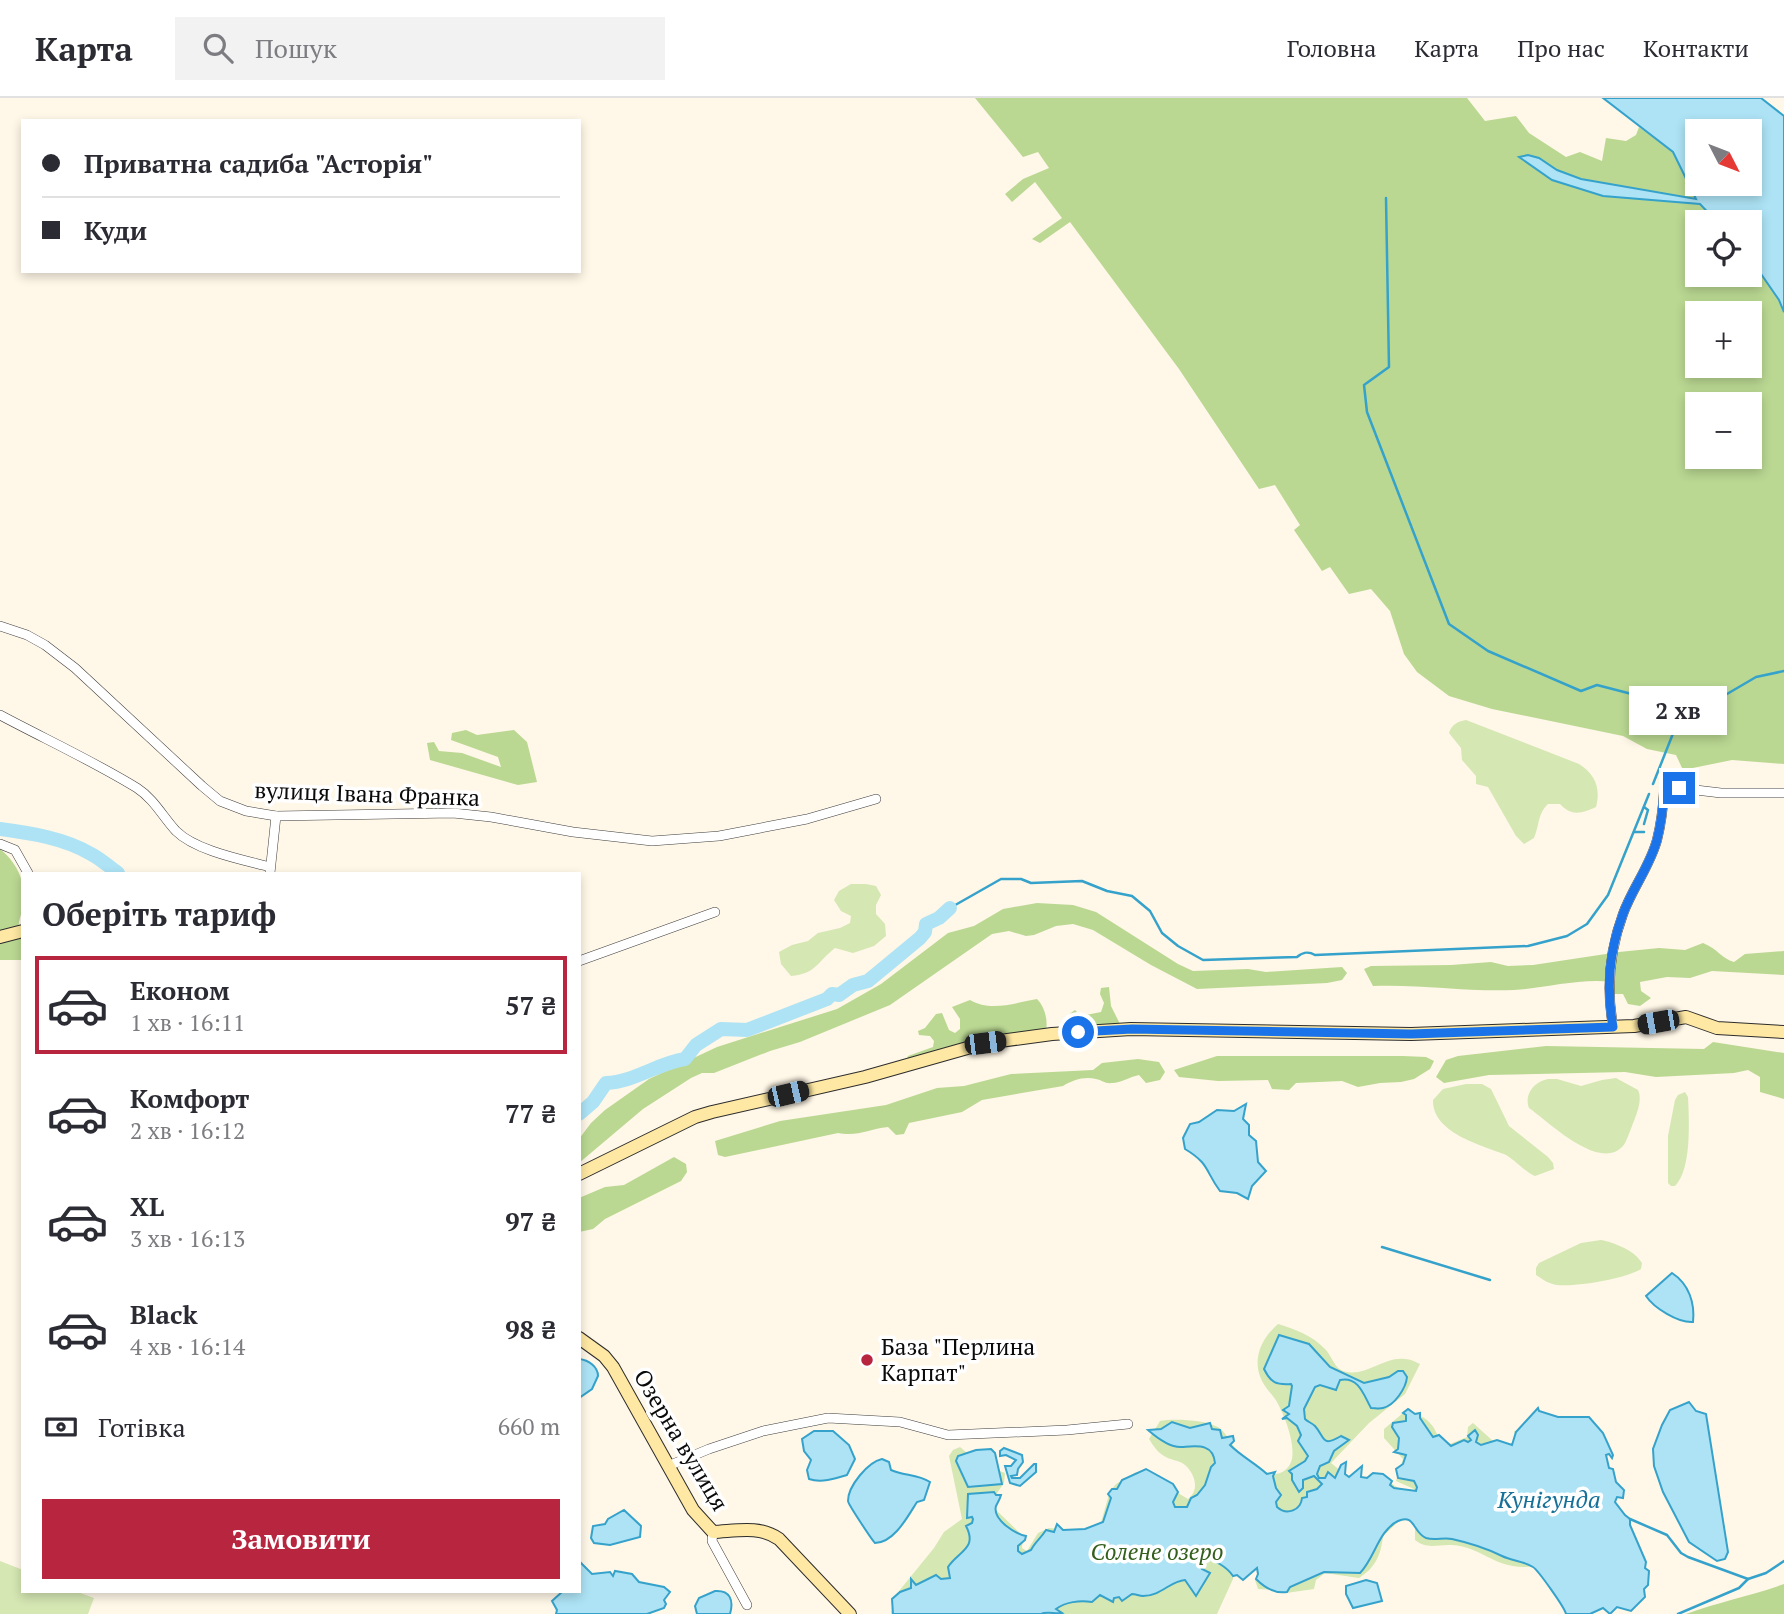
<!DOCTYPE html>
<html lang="uk">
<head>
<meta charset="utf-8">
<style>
  :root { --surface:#fff; --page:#f2f2f3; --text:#2b2b33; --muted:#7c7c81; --line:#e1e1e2; --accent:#b7253f }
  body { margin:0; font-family:"PT Serif",serif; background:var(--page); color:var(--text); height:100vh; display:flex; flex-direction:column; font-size:26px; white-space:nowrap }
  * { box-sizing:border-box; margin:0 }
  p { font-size:23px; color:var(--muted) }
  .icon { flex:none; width:38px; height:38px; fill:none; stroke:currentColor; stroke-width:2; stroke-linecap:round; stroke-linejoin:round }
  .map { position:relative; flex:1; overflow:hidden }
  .panel { position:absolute; left:21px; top:774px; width:560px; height:721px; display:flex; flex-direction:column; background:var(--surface); border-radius:0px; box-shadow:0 4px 10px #0003 }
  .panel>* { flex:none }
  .banner { position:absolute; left:21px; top:21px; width:560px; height:154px; border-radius:0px; box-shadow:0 4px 10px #0003; display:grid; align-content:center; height:154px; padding:0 21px; background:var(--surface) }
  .needle { width:46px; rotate:132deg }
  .controls { position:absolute; left:1685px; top:21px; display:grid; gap:14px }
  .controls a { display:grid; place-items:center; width:77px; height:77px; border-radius:0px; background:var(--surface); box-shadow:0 4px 10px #0003; font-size:35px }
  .end { position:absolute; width:32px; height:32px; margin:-16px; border:9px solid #1a73e8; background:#fff; box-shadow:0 0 0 4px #fff }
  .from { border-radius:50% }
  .bubble { position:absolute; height:49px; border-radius:0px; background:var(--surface); box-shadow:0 4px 10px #0003; font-size:23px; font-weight:700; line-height:49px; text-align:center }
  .car { position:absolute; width:21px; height:42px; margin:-21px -10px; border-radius:9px; box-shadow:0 0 5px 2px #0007; background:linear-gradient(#222 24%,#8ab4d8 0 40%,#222 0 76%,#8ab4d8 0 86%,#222 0) }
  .banner b { display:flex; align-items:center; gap:24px; height:66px; font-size:26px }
  .banner b+b { border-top:2px solid var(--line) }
  .banner i { width:18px; height:18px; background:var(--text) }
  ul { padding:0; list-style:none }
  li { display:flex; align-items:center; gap:21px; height:98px; margin:0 14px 10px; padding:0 7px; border:4px solid transparent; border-radius:0px }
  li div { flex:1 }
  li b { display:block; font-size:26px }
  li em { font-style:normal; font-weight:700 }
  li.active { border-color:var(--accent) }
  li>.icon { width:63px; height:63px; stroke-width:1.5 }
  h2 { padding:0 21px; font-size:32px; line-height:84px }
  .pay { display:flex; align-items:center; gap:18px; height:77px; padding:0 21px; font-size:26px }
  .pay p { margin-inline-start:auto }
  .action { display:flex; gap:14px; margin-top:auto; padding:14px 21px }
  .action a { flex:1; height:80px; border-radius:0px; background:var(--accent); color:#fff; font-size:28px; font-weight:700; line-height:80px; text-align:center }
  header { display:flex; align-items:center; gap:42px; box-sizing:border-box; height:98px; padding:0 35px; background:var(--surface); border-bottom:2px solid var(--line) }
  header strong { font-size:33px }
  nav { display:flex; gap:38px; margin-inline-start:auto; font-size:24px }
  .search { width:490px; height:63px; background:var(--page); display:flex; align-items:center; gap:18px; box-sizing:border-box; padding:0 24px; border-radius:0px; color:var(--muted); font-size:26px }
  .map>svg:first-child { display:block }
  .green { fill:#d5e7b3 }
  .forest { fill:#bad892; fill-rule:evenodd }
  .water { fill:#ade3f5; stroke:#35a2cb; stroke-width:2; fill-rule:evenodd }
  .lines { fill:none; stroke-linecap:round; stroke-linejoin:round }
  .stream { stroke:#35a2cb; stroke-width:2.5 }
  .river { stroke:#ade3f5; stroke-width:14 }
  .street-casing { stroke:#3d3d3d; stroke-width:10 }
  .secondary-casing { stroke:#2c2c2c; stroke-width:14 }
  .street { stroke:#fff; stroke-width:9 }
  .secondary { stroke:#fee8a3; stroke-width:12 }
  .route { stroke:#1a73e8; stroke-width:9 }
  .poi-dot { fill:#b7253f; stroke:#fff; stroke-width:2.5 }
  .labels { text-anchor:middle; stroke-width:7; stroke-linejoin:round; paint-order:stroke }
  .street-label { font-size:23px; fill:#0a0a0a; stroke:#fff }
  .poi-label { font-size:23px; fill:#0a0a0a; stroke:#fff; text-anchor:start }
  .park-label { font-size:23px; font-style:italic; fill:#335f1d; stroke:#fff }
  .water-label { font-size:24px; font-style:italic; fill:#177098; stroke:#fff }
</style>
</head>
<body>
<header>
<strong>Карта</strong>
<div class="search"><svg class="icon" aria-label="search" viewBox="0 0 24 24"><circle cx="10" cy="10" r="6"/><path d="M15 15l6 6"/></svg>Пошук</div>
<nav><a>Головна</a><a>Карта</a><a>Про нас</a><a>Контакти</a></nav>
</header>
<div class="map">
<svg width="1784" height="1516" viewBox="0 0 1784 1516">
  <rect width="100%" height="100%" fill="#fff7e7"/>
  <g class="green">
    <path d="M1466,622L1579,666C1595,676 1601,690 1596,709C1582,715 1572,719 1560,706H1548C1537,717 1540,726 1534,740L1524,746L1516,738L1488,689L1476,686V678L1462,662L1461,650L1449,635C1452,626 1457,624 1466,622Z"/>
    <path d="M851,786H866L876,788L881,797L876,807V816L885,826L886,838L874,848L853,855L835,850C817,864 816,876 791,878L781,866L779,854L792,847L808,843L818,835L840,830L850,825L851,818L841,813L834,802L839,793Z"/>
    <path d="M1548,981H1557L1581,988L1602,982L1616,980L1638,992C1643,1002 1636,1018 1632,1028C1629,1035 1627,1043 1623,1048C1599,1074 1549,1024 1529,1010C1524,996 1534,984 1548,981Z"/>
    <path d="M1466,986H1482L1491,991L1509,1028L1548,1059L1553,1065L1554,1071L1535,1078C1524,1073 1513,1060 1504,1056C1480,1047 1432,1034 1433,1002L1443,991Z"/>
    <path d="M1685,994L1688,999C1689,1022 1692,1071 1675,1088H1671L1668,1085V1038L1675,1002L1678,997Z"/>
    <path d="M1601,1142C1615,1145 1634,1152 1642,1165L1641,1171C1625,1181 1576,1189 1557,1187C1549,1186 1542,1181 1536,1177V1170L1539,1165L1581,1145Z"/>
    <path d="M1278,1226C1295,1231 1313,1238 1325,1251C1333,1259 1334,1272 1347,1274C1366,1278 1385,1258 1405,1261C1410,1261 1416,1264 1420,1266L1405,1296L1369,1325L1331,1365L1352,1382L1378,1376L1398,1390L1413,1396L1414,1391L1396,1383L1403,1361L1384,1340V1331L1409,1310C1415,1317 1424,1318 1429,1324C1440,1335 1432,1337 1450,1346L1467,1339L1468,1329L1473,1325L1493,1343L1518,1353L1514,1333L1522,1332L1536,1468C1495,1474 1485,1449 1452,1447C1437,1446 1428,1452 1415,1442V1414L1398,1424L1383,1438C1381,1457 1375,1470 1359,1480L1325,1475L1316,1482L1314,1491L1286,1495L1276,1492L1258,1491L1255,1482L1260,1468L1235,1470L1233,1481L1217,1516H891L893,1502L899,1493L934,1450L944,1434L962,1421L949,1358L953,1352L960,1349L980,1366L1005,1375L1004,1385L997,1395L996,1412L1023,1438L1022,1450L1027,1453L1038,1435L1049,1430L1085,1433L1100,1428L1110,1393L1116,1386L1136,1374C1156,1378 1171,1391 1188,1401C1200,1392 1195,1376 1185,1367C1179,1362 1170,1362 1164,1358C1157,1354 1153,1347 1149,1341L1160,1323C1173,1320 1206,1322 1218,1329C1226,1334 1229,1343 1235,1350C1245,1361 1268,1384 1284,1373C1288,1370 1291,1366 1292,1361C1295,1344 1285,1319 1277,1304C1273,1297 1266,1291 1262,1283C1251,1261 1262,1240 1278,1226Z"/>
    <polygon points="0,1463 23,1472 23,1493 75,1493 94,1500 88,1516 0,1516"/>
  </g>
  <g class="forest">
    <path d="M975,0H1467L1485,23L1516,18L1529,35L1566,59L1580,54L1602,63L1606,40L1626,43L1636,37L1639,29L1673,54L1697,101L1581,81L1557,72L1539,60L1520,59L1552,82L1603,98L1700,106L1717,124H1698V177H1750V160L1779,202L1784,214V666L1732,662L1683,672L1676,657L1647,651L1623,638L1492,611L1449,598L1417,574L1404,556L1390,513L1371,491L1349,496L1330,469L1322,473L1294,432L1300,427L1275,387L1259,391L1179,271L1070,124L1040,145L1032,141L1062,120L1035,84L1012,104L1005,96L1023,81L1049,70L1038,54L1023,59ZM1698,215H1750V268H1698ZM1698,306H1750V359H1698Z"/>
    <polygon points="466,632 477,637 514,632 527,644 537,684 518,687 430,662 427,645 434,644 439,653 462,655 501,669 498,659 451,642 452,635"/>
    <path d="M0,751C19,766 28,789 22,812C20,822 17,825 20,835L23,834V862H0Z"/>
    <polygon points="1037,805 1073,807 1096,814 1178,866 1193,873 1248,871 1266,874 1342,869 1347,875 1342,882 1327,885 1197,891 1151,867 1093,832 1073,826 1056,828 1034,837 1026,838 1009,833 992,836 890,907 800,944 770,953 714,975 702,975 691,980 643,1011 579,1065 579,1041 591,1025 605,1012 649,981 717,949 837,911 881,886 948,835 974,828 1003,811"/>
    <path d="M1703,845C1718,851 1722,861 1734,864L1745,856L1784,853V877L1712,873L1690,880L1667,879L1640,884L1641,893L1651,900L1640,908L1628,906L1623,896H1613L1612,884C1580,880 1547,890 1514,892C1467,894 1420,886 1373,888L1364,871L1371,868L1451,867L1491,864L1508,868L1533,867L1619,854L1659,850L1685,852Z"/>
    <path d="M1109,889L1111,908L1120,926L1065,931C1064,922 1067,917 1075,912L1081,918L1101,914L1104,905L1100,896L1101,890Z"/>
    <path d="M1037,901C1045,909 1048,922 1046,933L906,963L908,958L933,949L934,943L930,938L919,937L918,933L925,930L936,916L942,915L949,932L955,935L960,931V921L952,909L970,902C990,914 1015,905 1037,901Z"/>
    <polygon points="1713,944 1784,955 1784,1001 1760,994 1760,979 1748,972 1734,975 1656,979 1625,974 1489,977 1444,985 1436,979 1446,962 1458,958 1546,948 1704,951"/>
    <polygon points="1217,958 1403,958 1426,959 1434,963 1430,971 1414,981 1401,984 1380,985 1358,989 1342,983 1296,985 1289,992 1272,991 1268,982 1218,983 1179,979 1174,972"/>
    <path d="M1138,961L1159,964L1165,974L1160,982L1146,985L1139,977C1129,979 1121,985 1112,985C1105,986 1102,982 1096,981C1084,978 1073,982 1063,988L982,1002L962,1014L909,1025L904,1036L896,1037L888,1029C868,1031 858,1039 838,1035L725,1059L718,1057L715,1043L780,1023L886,1007L937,990L964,988L1011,976L1093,972L1102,965Z"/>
    <polygon points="674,1059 686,1066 687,1074 681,1083 605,1121 593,1131 579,1134 579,1100 605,1089 624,1087"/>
    <path d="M1784,1486V1516H1686C1718,1504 1751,1498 1784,1486Z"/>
  </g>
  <g class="water">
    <path d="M1603,0H1761L1784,18V214L1779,202L1750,160V124H1717L1700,106L1603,98L1552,82L1519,59L1528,57L1539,60L1557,72L1581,81L1696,101L1673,54ZM1698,33H1750V86H1698Z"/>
    <path d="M1246,1006L1243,1021L1249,1027V1037L1256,1043L1258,1064L1266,1073L1252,1088L1248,1101L1237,1095L1220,1093C1205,1073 1210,1066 1185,1051L1183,1040L1190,1026L1199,1024L1217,1012L1234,1013Z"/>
    <path d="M1672,1175C1689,1186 1695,1205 1693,1224C1678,1225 1654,1210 1646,1198Z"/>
    <path d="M1279,1237L1309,1246L1330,1269L1364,1285L1389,1279L1398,1273H1403L1407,1279C1406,1290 1395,1307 1383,1310C1379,1311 1375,1310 1371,1310C1364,1298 1359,1278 1340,1282L1336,1292L1320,1287L1315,1289L1304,1311L1305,1321C1308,1324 1312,1325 1315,1328C1325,1339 1321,1350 1341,1338L1349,1342L1334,1353L1329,1364L1320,1368L1317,1376L1319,1380H1325L1328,1374L1335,1380L1341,1367L1346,1364L1345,1376L1349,1379L1362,1368L1361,1379L1367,1380L1373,1375L1383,1376L1392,1383L1390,1387L1394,1390L1416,1393L1417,1389L1414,1383L1398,1380L1396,1371L1403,1366L1406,1357L1394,1354L1398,1351L1399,1340L1392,1329L1393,1325L1406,1323V1317L1403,1315L1408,1311L1415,1316L1420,1315V1320L1433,1339L1439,1337L1451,1348L1464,1342L1468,1344L1471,1342L1468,1338L1475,1332L1478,1337L1476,1344L1481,1347L1497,1342L1512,1347L1516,1334L1538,1310L1539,1313L1558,1319H1589L1603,1335L1613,1357L1612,1360L1609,1356L1606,1357L1609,1370L1613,1371L1616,1384L1624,1392L1623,1400L1617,1399L1615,1404L1625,1417L1630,1421V1427L1646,1464L1645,1470L1649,1473L1648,1487L1644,1491L1645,1499L1631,1513L1617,1509L1610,1516L1603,1510L1590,1516H1566C1565,1510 1538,1472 1533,1469C1524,1463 1512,1463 1502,1458C1486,1450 1470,1445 1452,1441C1443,1439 1435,1443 1426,1440C1413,1435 1415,1415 1398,1423C1378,1433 1375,1460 1360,1475L1324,1474L1290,1489L1287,1494C1275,1496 1264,1489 1256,1481L1258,1476L1257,1470L1243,1482L1237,1477L1233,1478C1227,1469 1214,1461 1202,1460L1199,1466L1202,1471L1210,1475L1196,1498L1185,1482C1170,1483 1161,1498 1143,1498C1139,1498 1136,1496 1132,1496L1122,1503L1119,1499L1114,1500L1113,1504L1100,1497L1092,1504C1080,1502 1065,1504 1056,1511L1062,1515C1055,1516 1046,1513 1041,1516H893L892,1501L900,1494L911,1490V1481L916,1487L936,1477L941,1481L950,1480L948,1469C958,1453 978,1451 966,1428L972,1425L973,1421L972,1419L967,1420L968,1396L994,1394L996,1397H1001C1000,1401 998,1404 996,1408C992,1422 1016,1436 1026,1438L1025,1442L1018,1448V1453L1022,1456L1031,1452C1035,1444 1041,1440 1046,1432L1054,1434L1057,1426L1063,1432L1085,1431L1103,1424L1111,1400L1108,1396L1112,1391H1117L1122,1382L1146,1371L1173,1386L1178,1394L1173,1404L1175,1409H1187L1191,1400L1197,1397L1205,1387L1211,1369L1215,1365C1213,1345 1197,1348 1182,1349C1170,1350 1156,1339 1148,1332L1161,1331L1172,1324L1190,1330L1210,1325L1212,1331L1220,1332L1222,1340L1233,1338L1234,1343L1230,1347C1241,1358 1255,1365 1267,1376L1275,1374L1273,1378L1276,1390L1281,1397L1276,1404L1277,1409C1287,1418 1301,1412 1302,1400L1307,1399V1394L1317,1391L1322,1386L1314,1378L1303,1382V1390L1299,1394L1292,1382V1376L1289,1373L1305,1363L1308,1358L1298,1343L1301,1337L1297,1328L1287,1320L1282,1321L1289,1316L1283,1312L1289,1308L1292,1288L1291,1286C1276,1287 1271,1285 1264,1271Z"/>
    <path d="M579,1261C589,1262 598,1269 598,1278L592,1291L579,1300Z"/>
    <polygon points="1689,1304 1696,1313 1706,1316 1728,1454 1725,1461 1717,1463 1689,1444 1663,1394 1654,1368 1653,1351 1662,1327 1670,1312"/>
    <path d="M814,1333H833L849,1347L855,1361L847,1377C834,1381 821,1385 809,1381L807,1372L811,1362L804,1353L802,1341Z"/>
    <polygon points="1004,1350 1022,1357 1023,1364 1018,1371 1017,1377 1011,1378 1012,1380 1020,1380 1034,1366 1036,1366 1036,1374 1020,1388 1010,1385 1005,1368 1011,1368 1016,1362 1006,1357 1000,1358 1000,1353"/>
    <polygon points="991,1351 995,1355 1002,1386 968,1389 956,1363 958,1358 976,1352"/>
    <path d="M882,1361L889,1364L891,1372C904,1378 917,1376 930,1384L924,1402L917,1404C908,1418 894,1445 875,1445C872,1442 848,1406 848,1403C848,1388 868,1364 882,1361Z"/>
    <polygon points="624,1412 641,1428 640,1439 610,1447 594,1445 591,1440 593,1428 605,1426 608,1421"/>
    <polygon points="579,1463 592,1476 610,1474 613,1478 615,1473 632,1476 639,1484 664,1489 670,1494 664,1502 666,1506 664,1510 647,1516 556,1516 557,1512 552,1503 563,1493 579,1493"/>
    <polygon points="1366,1482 1377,1485 1382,1503 1353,1510 1346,1496 1346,1488"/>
    <path d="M715,1493C730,1492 734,1502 730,1516H697L695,1508L699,1500Z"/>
  </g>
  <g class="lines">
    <g class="stream">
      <polyline points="1386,100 1389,269 1364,287 1367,314 1449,526 1488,553 1581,593 1597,587 1651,601 1694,602 1727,596 1756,579 1784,573"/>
      <polyline points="1653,686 1676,628 1694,602"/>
      <polyline points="1644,709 1648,712 1644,726"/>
      <polyline points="1634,734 1644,734"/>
      <path d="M950,810L1001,781H1021L1031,785L1082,783L1107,793L1132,798L1150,813L1162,835L1178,848L1203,862L1297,859C1303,854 1308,853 1315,857L1528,848L1567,838L1587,826L1608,797L1649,696"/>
      <polyline points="1382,1149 1490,1182"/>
      <polyline points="1630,1421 1667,1437 1681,1455 1688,1459 1748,1481"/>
      <polyline points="1678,1516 1739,1490 1748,1481 1766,1475 1784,1463"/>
    </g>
    <g class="river">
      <path d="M0,731C30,735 64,740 91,756C101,761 109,769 118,775"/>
      <path d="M579,1016L593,1004L606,985C634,984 658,965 685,961L696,947L721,931L747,932L827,901L832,896L839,897L853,887L868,883L920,840L925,834L926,826L939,820L950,810"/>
    </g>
    <g class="street-casing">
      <g id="street">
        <polyline points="0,528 27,537 45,547 75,570 202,688 220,703 246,713 276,718 453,715 491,719 573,734 652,743 719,738 807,721 876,701"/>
        <path d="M0,617C45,641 93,663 137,690C154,701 163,719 176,733C196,753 244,762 270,769"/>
        <polyline points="0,746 15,752 28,775"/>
        <polyline points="270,775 276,718"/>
        <polyline points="579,863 715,814"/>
        <path d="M1613,928C1606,889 1609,854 1623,816C1632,791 1650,768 1657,742C1661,726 1663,710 1664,694L1679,690L1721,695H1784"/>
        <polyline points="668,1368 709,1351 763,1333 828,1320 900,1324 948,1337 1067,1332 1128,1326"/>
        <polyline points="713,1434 712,1443 747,1507"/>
      </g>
    </g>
    <g class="secondary-casing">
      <g id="secondary">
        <polyline points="0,839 23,833"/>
        <polyline points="579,1076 695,1019 712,1014 865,979 985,945 1052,936 1131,931 1411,936 1634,928 1686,919 1717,930 1784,934"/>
        <path d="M579,1240L604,1258L613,1269L693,1412L713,1434C736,1433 759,1427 779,1441L850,1516"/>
      </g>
    </g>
    <use href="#street" class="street"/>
    <use href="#secondary" class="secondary"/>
  </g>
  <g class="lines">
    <path class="route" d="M1078,934L1132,931L1411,936L1613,929C1606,889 1609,854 1623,816C1632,791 1650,768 1657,742C1661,726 1663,710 1664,694L1679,690"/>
  </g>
  <circle class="poi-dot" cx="867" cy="1262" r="7"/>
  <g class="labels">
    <g class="street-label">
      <text transform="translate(367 696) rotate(2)" y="8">вулиця Івана Франка</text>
      <text transform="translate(681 1342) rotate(59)" y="8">Озерна вулиця</text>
    </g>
    <g class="poi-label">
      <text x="881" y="1257">База "Перлина<tspan x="881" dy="26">Карпат"</tspan></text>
    </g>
    <g class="park-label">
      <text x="1157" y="1462">Солене озеро</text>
    </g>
    <g class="water-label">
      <text x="1549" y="1410">Кунігунда</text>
    </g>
  </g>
</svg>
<div class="controls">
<a><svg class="needle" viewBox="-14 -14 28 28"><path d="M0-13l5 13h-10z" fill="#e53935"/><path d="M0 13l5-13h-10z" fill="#7c7c81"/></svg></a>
<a><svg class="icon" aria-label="locate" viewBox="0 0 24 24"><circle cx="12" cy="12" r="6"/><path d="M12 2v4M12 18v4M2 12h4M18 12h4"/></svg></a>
<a>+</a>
<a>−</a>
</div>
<i class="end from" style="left:1078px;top:934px"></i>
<i class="end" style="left:1679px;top:690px"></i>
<div class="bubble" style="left:1629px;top:588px;width:98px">2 хв</div>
<i class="car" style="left:1658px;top:924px;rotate:260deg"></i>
<i class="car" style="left:985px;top:945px;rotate:83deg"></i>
<i class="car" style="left:788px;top:996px;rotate:77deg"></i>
<div class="banner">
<b><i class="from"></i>Приватна садиба &quot;Асторія&quot;</b>
<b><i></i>Куди</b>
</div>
<section class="panel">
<h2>Оберіть тариф</h2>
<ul>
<li class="active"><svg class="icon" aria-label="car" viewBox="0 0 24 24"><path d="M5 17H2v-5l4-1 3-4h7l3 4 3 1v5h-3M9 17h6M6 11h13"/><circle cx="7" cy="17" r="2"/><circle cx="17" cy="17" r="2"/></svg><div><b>Економ</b><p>1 хв · 16:11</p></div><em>57 ₴</em></li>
<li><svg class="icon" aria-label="car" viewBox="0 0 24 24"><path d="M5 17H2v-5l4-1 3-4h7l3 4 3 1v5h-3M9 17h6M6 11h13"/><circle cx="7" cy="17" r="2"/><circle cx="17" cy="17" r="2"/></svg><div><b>Комфорт</b><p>2 хв · 16:12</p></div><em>77 ₴</em></li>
<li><svg class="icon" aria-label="car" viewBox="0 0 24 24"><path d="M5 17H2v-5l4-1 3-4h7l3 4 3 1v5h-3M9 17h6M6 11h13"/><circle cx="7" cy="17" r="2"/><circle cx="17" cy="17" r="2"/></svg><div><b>XL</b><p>3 хв · 16:13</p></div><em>97 ₴</em></li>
<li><svg class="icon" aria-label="car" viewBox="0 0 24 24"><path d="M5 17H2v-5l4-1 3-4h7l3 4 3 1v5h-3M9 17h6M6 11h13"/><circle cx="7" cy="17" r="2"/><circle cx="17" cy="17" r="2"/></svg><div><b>Black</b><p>4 хв · 16:14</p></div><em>98 ₴</em></li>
</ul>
<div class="pay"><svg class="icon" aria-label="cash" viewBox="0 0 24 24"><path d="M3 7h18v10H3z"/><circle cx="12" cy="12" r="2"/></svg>Готівка<p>660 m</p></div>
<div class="action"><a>Замовити</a></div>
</section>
</div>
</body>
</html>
